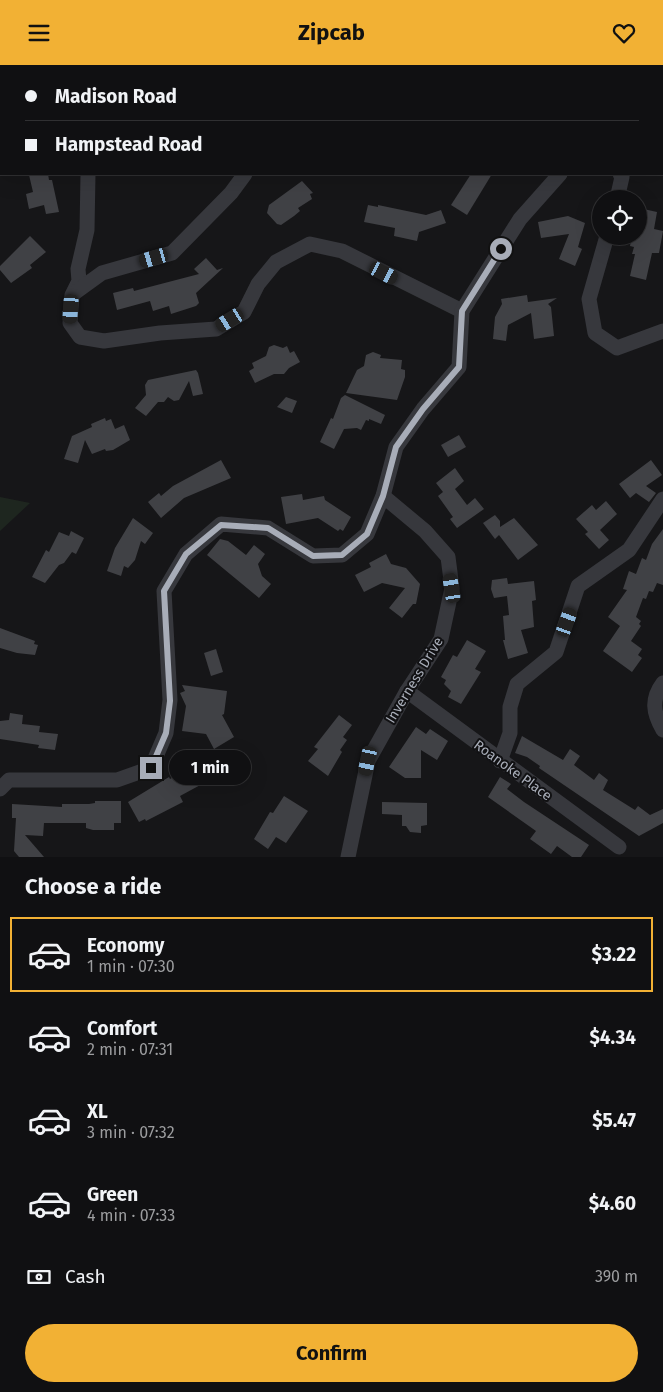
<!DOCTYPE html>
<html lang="en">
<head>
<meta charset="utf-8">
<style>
  :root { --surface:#101012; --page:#1e1e20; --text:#f1f3f6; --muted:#9c9d9f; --line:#303032; --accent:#f2b134 }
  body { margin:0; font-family:"Fira Sans",sans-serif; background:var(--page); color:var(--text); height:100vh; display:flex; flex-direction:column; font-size:19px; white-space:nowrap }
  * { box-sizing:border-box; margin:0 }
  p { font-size:16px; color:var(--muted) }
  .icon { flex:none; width:28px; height:28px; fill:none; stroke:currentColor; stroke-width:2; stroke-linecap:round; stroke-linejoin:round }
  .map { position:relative; height:792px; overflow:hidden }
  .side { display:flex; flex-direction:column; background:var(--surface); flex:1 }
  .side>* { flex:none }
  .guide { position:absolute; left:0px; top:0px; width:664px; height:110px; box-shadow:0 5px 20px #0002,0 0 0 1px var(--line); display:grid; align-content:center; height:110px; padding:0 25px; background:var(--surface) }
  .controls { position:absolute; left:592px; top:125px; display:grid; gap:10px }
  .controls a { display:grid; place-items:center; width:55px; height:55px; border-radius:50%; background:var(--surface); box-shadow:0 5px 20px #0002,0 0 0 1px var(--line); font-size:25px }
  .end { position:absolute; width:22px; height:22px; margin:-11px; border:6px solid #a8adb8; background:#111; box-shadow:0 0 0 2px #111 }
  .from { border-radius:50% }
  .bubble { position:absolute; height:35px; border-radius:18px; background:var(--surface); box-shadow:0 5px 20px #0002,0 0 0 1px var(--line); font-size:16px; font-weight:700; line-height:35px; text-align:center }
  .car { position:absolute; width:15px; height:30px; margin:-15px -8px; border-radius:6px; box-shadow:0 0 4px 1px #0007; background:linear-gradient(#222 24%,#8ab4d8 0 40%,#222 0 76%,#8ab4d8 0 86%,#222 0) }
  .guide b { display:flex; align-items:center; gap:18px; height:48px; font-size:19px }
  .guide b+b { border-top:1px solid var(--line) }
  .guide i { width:12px; height:12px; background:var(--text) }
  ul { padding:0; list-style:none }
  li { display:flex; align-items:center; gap:15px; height:75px; margin:0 10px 8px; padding:0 15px; border:2px solid transparent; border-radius:0px }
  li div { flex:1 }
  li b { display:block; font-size:19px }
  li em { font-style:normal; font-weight:700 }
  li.on { border-color:var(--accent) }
  li>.icon { width:45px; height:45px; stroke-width:1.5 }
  h2 { padding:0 25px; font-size:22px; line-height:60px }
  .pay { display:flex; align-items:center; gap:12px; height:55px; padding:0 25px; font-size:19px }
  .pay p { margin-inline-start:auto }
  .cta { display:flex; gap:10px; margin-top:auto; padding:10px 25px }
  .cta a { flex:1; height:58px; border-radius:30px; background:var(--accent); color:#111; font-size:20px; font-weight:700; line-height:58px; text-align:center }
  header { display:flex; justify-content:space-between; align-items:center; height:65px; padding:0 25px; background:var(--accent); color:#111; font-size:22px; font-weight:700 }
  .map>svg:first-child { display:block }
  .green { fill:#1e261f }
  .building { fill:#404145 }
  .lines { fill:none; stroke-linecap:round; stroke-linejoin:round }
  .minor { stroke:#37383d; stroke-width:15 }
  .route { stroke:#a8adb8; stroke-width:6 }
  .labels { text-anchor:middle; stroke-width:4; stroke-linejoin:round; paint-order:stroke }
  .street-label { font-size:14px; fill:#a8adb8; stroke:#111113 }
</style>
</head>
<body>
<header><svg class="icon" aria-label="menu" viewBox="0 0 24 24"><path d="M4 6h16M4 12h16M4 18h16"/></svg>Zipcab<svg class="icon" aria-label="heart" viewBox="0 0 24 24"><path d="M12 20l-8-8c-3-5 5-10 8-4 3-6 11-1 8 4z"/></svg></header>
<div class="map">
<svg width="663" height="792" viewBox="0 0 663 792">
  <rect width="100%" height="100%" fill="#161618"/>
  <polygon class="green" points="0,432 30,438 0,466"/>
  <g class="building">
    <polygon points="36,109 48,109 49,115 52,115 59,147 46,149 44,140 29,144 26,129 33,127 29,110"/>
    <polygon points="471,109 492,109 467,150 451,140"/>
    <polygon points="302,116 313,128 310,129 312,134 298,143 300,146 294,151 281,160 277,159 267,148 269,140"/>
    <polygon points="368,140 378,142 378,140 426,150 441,145 446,158 419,167 417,176 394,171 395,163 364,157"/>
    <polygon points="639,143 657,147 654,164 663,166 659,188 652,188 646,215 630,211 635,189 632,189 634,182 630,181 632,171 639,171"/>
    <polygon points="568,151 585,158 578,182 582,184 575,201 559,194 569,169 541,173 538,157"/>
    <polygon points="30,171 46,187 30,200 32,203 11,218 0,205 0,201"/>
    <polygon points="206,193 217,205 223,203 196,228 199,238 196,241 171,249 169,241 153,246 150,236 117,245 113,228 133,223 134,226 199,209 194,204"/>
    <polygon points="527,230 528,237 557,233 548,239 551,242 554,271 534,274 531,248 508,260 506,276 493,274 495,252 502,239 501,234"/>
    <polygon points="274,280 283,283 287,281 290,288 294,286 300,297 289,303 284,309 274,309 255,318 249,306 254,303 252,298 266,291 269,282"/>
    <polygon points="373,287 381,290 380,293 402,295 401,304 405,305 405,312 397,335 346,328 357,305 364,301 366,290"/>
    <polygon points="196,305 198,308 203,329 193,331 189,316 179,335 174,336 168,332 164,337 158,337 146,351 135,343 146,330 145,320 148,315"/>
    <polygon points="345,330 385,350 381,359 369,354 369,356 366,355 361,365 357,363 344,364 334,384 320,377 331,353 333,354 341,333"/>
    <polygon points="286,332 297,336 292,348 277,342"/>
    <polygon points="105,353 106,356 111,354 115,364 124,360 130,375 113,385 106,386 105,384 92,389 85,375 78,398 64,394 72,371 92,362 91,359"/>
    <polygon points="459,370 466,382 448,392 441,380"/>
    <polygon points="221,395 231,413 184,433 161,453 148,437 159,428 161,431 173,421"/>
    <polygon points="651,395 662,410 646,421 656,428 649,437 636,428 630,433 619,419"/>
    <polygon points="455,403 464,416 455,424 467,440 475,433 484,444 457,463 450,454 453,452 438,431 443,427 436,418"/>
    <polygon points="302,429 303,435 324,431 325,435 351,452 343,466 340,464 338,466 318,453 286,459 281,432"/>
    <polygon points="606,436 617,449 600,465 609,475 599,484 585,469 588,467 576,454 592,440 596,445"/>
    <polygon points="495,450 500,456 500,462 514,453 538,480 518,495 499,470 495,474 483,458"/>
    <polygon points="133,453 153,468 145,479 141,476 135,495 128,503 124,501 121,511 107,506 115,483"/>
    <polygon points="663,464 663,520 657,518 653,527 649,526 646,534 643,533 636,552 641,556 639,559 641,561 631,576 642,584 638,590 642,593 632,607 603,586 620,561 608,552 627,525 623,524 629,506 636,509 642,493 646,495 652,479"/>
    <polygon points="71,466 84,473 76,489 72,487 64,498 59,500 45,518 32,512 46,485 49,487 59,467 69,471"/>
    <polygon points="220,474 228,476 246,490 254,480 265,489 258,499 262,511 271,519 259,533 207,490"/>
    <polygon points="386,489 391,499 406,503 420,519 416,539 413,539 402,553 389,543 405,523 382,518 364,527 355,510 371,502 369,498"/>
    <polygon points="507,513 508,519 534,516 536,535 532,536 534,562 521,565 528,588 508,594 503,575 505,575 503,551 509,550 507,531 494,533 491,524 492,515"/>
    <polygon points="0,563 35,576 34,579 38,580 35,590 17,588 0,583"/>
    <polygon points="467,575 486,586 475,604 481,607 461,639 448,632 451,626 444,619 446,615 441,612 453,590 457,592"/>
    <polygon points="216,584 223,607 211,611 204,588"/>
    <polygon points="182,620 227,626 224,649 222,650 234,672 214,684 206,669 182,666 186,641 180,628 185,626"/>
    <polygon points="10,648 23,650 22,659 40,661 39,667 58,669 55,685 38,683 39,680 0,674 0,656 9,655"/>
    <polygon points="339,650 352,660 343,672 347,675 340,685 342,687 328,711 308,696 318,684 314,682"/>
    <polygon points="416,662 426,669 430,664 448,676 437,695 421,685 421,713 405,713 389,702"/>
    <polygon points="522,671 563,695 570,684 580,691 574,700 594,715 599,708 608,715 603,725 635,745 638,741 650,750 663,744 663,758 639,771 539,703 540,701 527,692 515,688"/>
    <polygon points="195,700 204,718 180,731 183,737 146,756 145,754 139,757 128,737 169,712 170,714"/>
    <polygon points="500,712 511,719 507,724 524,737 589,780 581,792 572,792 557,781 551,789 530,774 536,766 488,732"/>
    <polygon points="284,731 308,746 286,778 276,772 268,784 254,774 270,747 273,748"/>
    <polygon points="95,736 121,736 121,758 114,758 114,765 93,765 86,763 86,758 44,758 43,771 25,770 44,792 19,792 14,786 16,753 12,753 12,739 62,742 62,739 89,739 95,738"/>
    <polygon points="382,737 427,738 427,760 421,761 421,768 410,767 406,761 402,761 402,750 382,749"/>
  </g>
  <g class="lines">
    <g class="minor">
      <polyline points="81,0 81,1"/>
      <polyline points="376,0 377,1"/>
      <polyline points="314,1 314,0"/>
      <polyline points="516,1 518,0"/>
      <polyline points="88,109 87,165 78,204 79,216 72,230 70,258 80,272 104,276 160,268 216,264 244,247 258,219 276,197 310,179 342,186 462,246"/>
      <polyline points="617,134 622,112 620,109"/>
      <polyline points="607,171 589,234 595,268 617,283 663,266"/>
      <polyline points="73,229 102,208 172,188 231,128 245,109"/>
      <path d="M663,618C651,634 653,648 663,665"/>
      <polyline points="407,626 619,782"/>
      <polyline points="500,696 510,668 510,642 517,619 556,587 578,521 629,485 663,434"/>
      <polyline points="0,724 9,715 117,715 151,703 166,668 170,635 164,526 186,489 221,459 268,463 313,491 342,490 367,469 383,431 396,382 423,344 459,302 462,246 520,154 560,109"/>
      <polyline points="348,792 368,696 407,626 441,574 452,523 448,492 425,466 383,431"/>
    </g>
  </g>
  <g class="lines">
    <polyline class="route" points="151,703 166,668 170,636 164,526 186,489 221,460 268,463 313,491 342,490 367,469 383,431 396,382 423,344 459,302 462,246 501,184"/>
  </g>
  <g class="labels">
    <g class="street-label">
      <text transform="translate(414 615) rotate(-59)" y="5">Inverness Drive</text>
      <text transform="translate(513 705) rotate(36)" y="5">Roanoke Place</text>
    </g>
  </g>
</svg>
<div class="controls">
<a><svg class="icon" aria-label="locate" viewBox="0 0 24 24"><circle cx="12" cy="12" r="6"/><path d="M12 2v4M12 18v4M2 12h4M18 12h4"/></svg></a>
</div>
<i class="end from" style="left:501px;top:184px"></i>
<i class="end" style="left:151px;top:703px"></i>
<div class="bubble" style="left:169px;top:685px;width:82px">1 min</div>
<i class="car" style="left:154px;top:193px;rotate:254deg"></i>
<i class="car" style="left:384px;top:208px;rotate:117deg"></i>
<i class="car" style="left:71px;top:244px;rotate:184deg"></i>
<i class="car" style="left:230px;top:255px;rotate:239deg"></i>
<i class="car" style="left:452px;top:523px;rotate:351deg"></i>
<i class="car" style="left:567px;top:557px;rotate:20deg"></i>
<i class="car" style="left:368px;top:696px;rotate:192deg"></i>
<div class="guide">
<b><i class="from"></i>Madison Road</b>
<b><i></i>Hampstead Road</b>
</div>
</div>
<section class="side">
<h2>Choose a ride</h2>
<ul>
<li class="on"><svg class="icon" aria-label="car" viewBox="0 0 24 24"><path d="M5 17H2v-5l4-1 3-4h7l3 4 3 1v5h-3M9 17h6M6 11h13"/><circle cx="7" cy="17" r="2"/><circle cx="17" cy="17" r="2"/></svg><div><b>Economy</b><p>1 min · 07:30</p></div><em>$3.22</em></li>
<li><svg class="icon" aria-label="car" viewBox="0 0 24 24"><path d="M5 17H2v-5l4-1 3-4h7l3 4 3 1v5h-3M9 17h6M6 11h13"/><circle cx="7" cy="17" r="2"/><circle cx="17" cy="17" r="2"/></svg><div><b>Comfort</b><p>2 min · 07:31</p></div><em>$4.34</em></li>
<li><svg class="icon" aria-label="car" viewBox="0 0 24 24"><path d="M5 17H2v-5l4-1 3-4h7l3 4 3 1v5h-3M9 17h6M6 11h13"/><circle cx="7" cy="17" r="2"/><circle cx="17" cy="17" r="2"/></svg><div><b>XL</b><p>3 min · 07:32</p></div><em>$5.47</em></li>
<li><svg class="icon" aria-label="car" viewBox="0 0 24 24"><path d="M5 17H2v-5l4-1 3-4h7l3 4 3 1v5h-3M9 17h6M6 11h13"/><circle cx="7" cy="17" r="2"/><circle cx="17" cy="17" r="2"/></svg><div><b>Green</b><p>4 min · 07:33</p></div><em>$4.60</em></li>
</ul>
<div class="pay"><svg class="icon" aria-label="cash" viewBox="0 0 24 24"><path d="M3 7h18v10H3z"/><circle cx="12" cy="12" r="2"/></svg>Cash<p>390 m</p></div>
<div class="cta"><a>Confirm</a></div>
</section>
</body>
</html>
